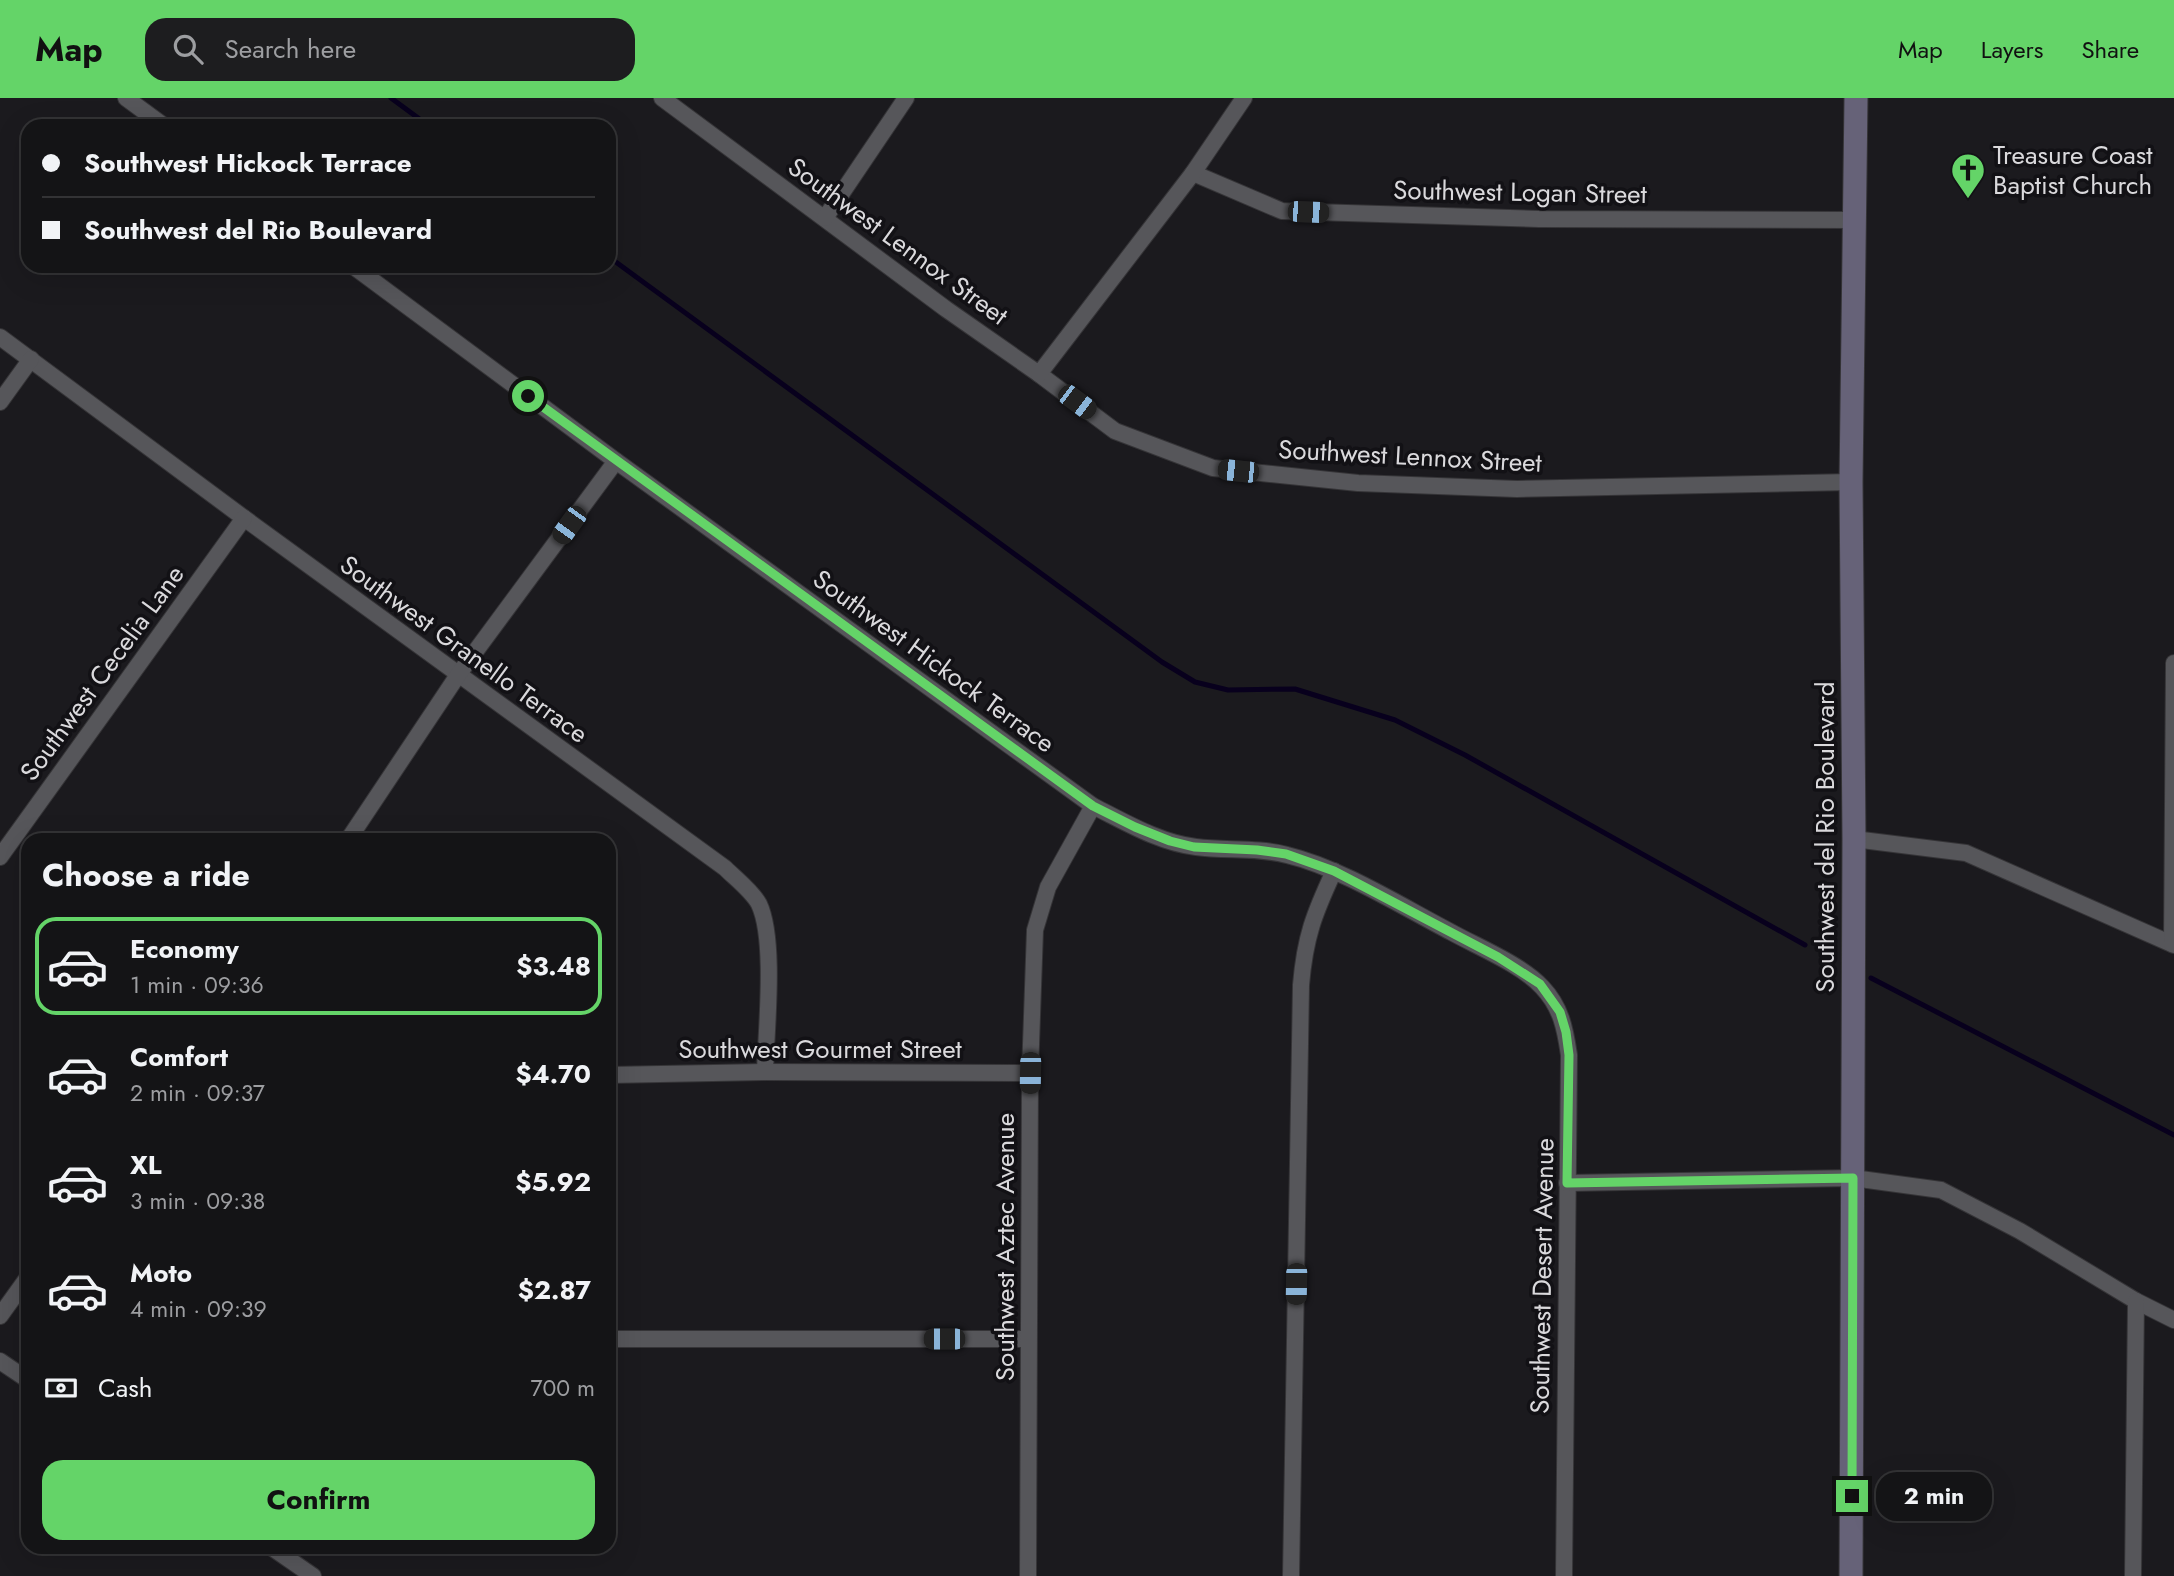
<!DOCTYPE html>
<html lang="en">
<head>
<meta charset="utf-8">
<style>
  :root { --surface:#141416; --page:#1d1d1f; --text:#f1f3f6; --muted:#9d9ea1; --line:#333335; --accent:#64d468 }
  body { margin:0; font-family:Jost,sans-serif; background:var(--page); color:var(--text); height:100vh; display:flex; flex-direction:column; font-size:26px; white-space:nowrap }
  * { box-sizing:border-box; margin:0 }
  p { font-size:23px; color:var(--muted) }
  .icon { flex:none; width:38px; height:38px; fill:none; stroke:currentColor; stroke-width:2; stroke-linecap:round; stroke-linejoin:round }
  .map { position:relative; flex:1; overflow:hidden }
  .details { position:absolute; left:21px; top:735px; width:595px; height:721px; display:flex; flex-direction:column; background:var(--surface); border-radius:21px; box-shadow:0 7px 28px #0002,0 0 0 2px var(--line) }
  .details>* { flex:none }
  .guide { position:absolute; left:21px; top:21px; width:595px; height:154px; border-radius:21px; box-shadow:0 7px 28px #0002,0 0 0 2px var(--line); display:grid; align-content:center; height:154px; padding:0 21px; background:var(--surface) }
  .end { position:absolute; width:32px; height:32px; margin:-16px; border:9px solid #64d468; background:#111; box-shadow:0 0 0 4px #111 }
  .from { border-radius:50% }
  .bubble { position:absolute; height:49px; border-radius:21px; background:var(--surface); box-shadow:0 7px 28px #0002,0 0 0 2px var(--line); font-size:23px; font-weight:700; line-height:49px; text-align:center }
  .car { position:absolute; width:21px; height:42px; margin:-21px -10px; border-radius:9px; box-shadow:0 0 5px 2px #0007; background:linear-gradient(#222 24%,#8ab4d8 0 40%,#222 0 76%,#8ab4d8 0 86%,#222 0) }
  .guide b { display:flex; align-items:center; gap:24px; height:66px; font-size:26px }
  .guide b+b { border-top:2px solid var(--line) }
  .guide i { width:18px; height:18px; background:var(--text) }
  ul { padding:0; list-style:none }
  li { display:flex; align-items:center; gap:21px; height:98px; margin:0 14px 10px; padding:0 7px; border:4px solid transparent; border-radius:21px }
  li div { flex:1 }
  li b { display:block; font-size:26px }
  li em { font-style:normal; font-weight:700 }
  li.selected { border-color:var(--accent) }
  li>.icon { width:63px; height:63px; stroke-width:1.5 }
  h2 { padding:0 21px; font-size:32px; line-height:84px }
  .pay { display:flex; align-items:center; gap:18px; height:77px; padding:0 21px; font-size:26px }
  .pay p { margin-inline-start:auto }
  .primary-button { display:flex; gap:14px; margin-top:auto; padding:14px 21px }
  .primary-button a { flex:1; height:80px; border-radius:21px; background:var(--accent); color:#111; font-size:28px; font-weight:700; line-height:80px; text-align:center }
  header { display:flex; align-items:center; gap:42px; box-sizing:border-box; height:98px; padding:0 35px; background:var(--accent); color:#111 }
  header strong { font-size:33px }
  nav { display:flex; gap:38px; margin-inline-start:auto; font-size:24px }
  .search { width:490px; height:63px; background:var(--page); display:flex; align-items:center; gap:18px; box-sizing:border-box; padding:0 24px; border-radius:21px; color:var(--muted); font-size:26px }
  .map>svg:first-child { display:block }
  .lines { fill:none; stroke-linecap:round; stroke-linejoin:round }
  .stream { stroke:#08001d; stroke-width:5 }
  .street-casing { stroke:#353437; stroke-width:18 }
  .secondary-casing { stroke:#353437; stroke-width:25 }
  .street { stroke:#56565a; stroke-width:16 }
  .secondary { stroke:#666278; stroke-width:23 }
  .route { stroke:#64d468; stroke-width:9 }
  .labels { text-anchor:middle; stroke-width:7; stroke-linejoin:round; paint-order:stroke }
  .poi-label { font-size:26px; fill:#dad9dc; stroke:#121115; text-anchor:start }
  .street-label { font-size:26px; fill:#dad9dc; stroke:#121115 }
</style>
</head>
<body>
<header>
<strong>Map</strong>
<div class="search"><svg class="icon" aria-label="search" viewBox="0 0 24 24"><circle cx="10" cy="10" r="6"/><path d="M15 15l6 6"/></svg>Search here</div>
<nav><a>Map</a><a>Layers</a><a>Share</a></nav>
</header>
<div class="map">
<svg width="2174" height="1478" viewBox="0 0 2174 1478">
  <rect width="100%" height="100%" fill="#1b1a1e"/>
  <g class="lines">
    <g class="stream">
      <polyline points="391,0 429,28"/>
      <polyline points="609,159 1162,564 1195,584 1228,592 1295,591 1395,622 1465,657 1805,847"/>
      <polyline points="1871,880 2174,1037"/>
    </g>
    <g class="street-casing">
      <g id="street">
        <polyline points="126,0 164,28"/>
        <polyline points="662,0 946,211 1039,276 1115,333 1213,370 1358,385 1517,391 1851,384"/>
        <polyline points="1193,75 1282,113 1539,121 1855,122"/>
        <polyline points="825,120 906,0"/>
        <path d="M353,168L616,363L1093,708C1125,724 1160,745 1196,749C1226,753 1257,749 1287,757C1341,770 1401,808 1451,834C1478,849 1522,867 1542,889C1561,909 1565,930 1569,957L1564,1478"/>
        <path d="M0,239L244,420L725,770C736,781 752,793 759,806C776,842 766,933 765,974"/>
        <polyline points="1039,276 1193,75 1244,0"/>
        <polyline points="0,304 31,261"/>
        <polyline points="1854,741 1966,755 2174,847"/>
        <polyline points="348,742 458,577 616,363"/>
        <polyline points="0,759 244,420"/>
        <polyline points="2172,846 2174,565"/>
        <polyline points="609,977 765,974 1030,975"/>
        <polyline points="1567,1085 1853,1080 1941,1092 2020,1133 2136,1203 2174,1222"/>
        <polyline points="0,1218 28,1179"/>
        <polyline points="609,1241 1028,1241"/>
        <polyline points="0,1263 28,1282"/>
        <polyline points="271,1449 313,1478"/>
        <polyline points="1028,1478 1030,975 1035,832 1048,789 1093,708"/>
        <path d="M1291,1478L1301,887C1305,839 1314,816 1334,773"/>
        <polyline points="2133,1478 2136,1203"/>
      </g>
    </g>
    <g class="secondary-casing">
      <polyline id="secondary" points="1851,1478 1854,741 1851,384 1856,0"/>
    </g>
    <use href="#street" class="street"/>
    <use href="#secondary" class="secondary"/>
  </g>
  <g class="lines">
    <polyline class="route" points="528,298 1093,708 1135,729 1170,743 1194,749 1257,752 1286,756 1334,773 1498,859 1540,886 1560,914 1566,934 1569,957 1567,1085 1853,1080 1852,1398"/>
  </g>
  <defs>
    <g id="church-pin" transform="scale(1.75)"><path d="M0 17L-7.5 6A9.5 9.5 0 1 1 7.5 6Z" fill="#64d468" stroke="#121115"/><path d="M-1.2-6h2.4v3.5h3.3v2.4h-3.3V6h-2.4V-.1h-3.3v-2.4h3.3Z" fill="#111"/></g>
  </defs>
  <g fill-rule="evenodd">
    <use href="#church-pin" x="1968" y="72"/>
  </g>
  <g class="labels">
    <g class="poi-label">
      <text x="1993" y="66">Treasure Coast<tspan x="1993" dy="30">Baptist Church</tspan></text>
    </g>
    <g class="street-label">
      <text transform="translate(1520 94) rotate(1)" y="9">Southwest Logan Street</text>
      <text transform="translate(898 143) rotate(36)" y="9">Southwest Lennox Street</text>
      <text transform="translate(1410 358) rotate(3)" y="9">Southwest Lennox Street</text>
      <text transform="translate(464 551) rotate(36)" y="9">Southwest Granello Terrace</text>
      <text transform="translate(934 563) rotate(36)" y="9">Southwest Hickock Terrace</text>
      <text transform="translate(102 575) rotate(-54)" y="9">Southwest Cecelia Lane</text>
      <text transform="translate(1825 739) rotate(-90)" y="9">Southwest del Rio Boulevard</text>
      <text x="820" y="960">Southwest Gourmet Street</text>
      <text transform="translate(1005 1149) rotate(-90)" y="9">Southwest Aztec Avenue</text>
      <text transform="translate(1542 1178) rotate(-89)" y="9">Southwest Desert Avenue</text>
    </g>
  </g>
</svg>
<i class="end from" style="left:528px;top:298px"></i>
<i class="end" style="left:1852px;top:1398px"></i>
<div class="bubble" style="left:1876px;top:1374px;width:116px">2 min</div>
<i class="car" style="left:1308px;top:114px;rotate:92deg"></i>
<i class="car" style="left:1077px;top:304px;rotate:127deg"></i>
<i class="car" style="left:1238px;top:373px;rotate:276deg"></i>
<i class="car" style="left:569px;top:427px;rotate:216deg"></i>
<i class="car" style="left:1030px;top:975px;rotate:181deg"></i>
<i class="car" style="left:1296px;top:1186px;rotate:181deg"></i>
<i class="car" style="left:944px;top:1241px;rotate:270deg"></i>
<div class="guide">
<b><i class="from"></i>Southwest Hickock Terrace</b>
<b><i></i>Southwest del Rio Boulevard</b>
</div>
<section class="details">
<h2>Choose a ride</h2>
<ul>
<li class="selected"><svg class="icon" aria-label="car" viewBox="0 0 24 24"><path d="M5 17H2v-5l4-1 3-4h7l3 4 3 1v5h-3M9 17h6M6 11h13"/><circle cx="7" cy="17" r="2"/><circle cx="17" cy="17" r="2"/></svg><div><b>Economy</b><p>1 min · 09:36</p></div><em>$3.48</em></li>
<li><svg class="icon" aria-label="car" viewBox="0 0 24 24"><path d="M5 17H2v-5l4-1 3-4h7l3 4 3 1v5h-3M9 17h6M6 11h13"/><circle cx="7" cy="17" r="2"/><circle cx="17" cy="17" r="2"/></svg><div><b>Comfort</b><p>2 min · 09:37</p></div><em>$4.70</em></li>
<li><svg class="icon" aria-label="car" viewBox="0 0 24 24"><path d="M5 17H2v-5l4-1 3-4h7l3 4 3 1v5h-3M9 17h6M6 11h13"/><circle cx="7" cy="17" r="2"/><circle cx="17" cy="17" r="2"/></svg><div><b>XL</b><p>3 min · 09:38</p></div><em>$5.92</em></li>
<li><svg class="icon" aria-label="car" viewBox="0 0 24 24"><path d="M5 17H2v-5l4-1 3-4h7l3 4 3 1v5h-3M9 17h6M6 11h13"/><circle cx="7" cy="17" r="2"/><circle cx="17" cy="17" r="2"/></svg><div><b>Moto</b><p>4 min · 09:39</p></div><em>$2.87</em></li>
</ul>
<div class="pay"><svg class="icon" aria-label="cash" viewBox="0 0 24 24"><path d="M3 7h18v10H3z"/><circle cx="12" cy="12" r="2"/></svg>Cash<p>700 m</p></div>
<div class="primary-button"><a>Confirm</a></div>
</section>
</div>
</body>
</html>
